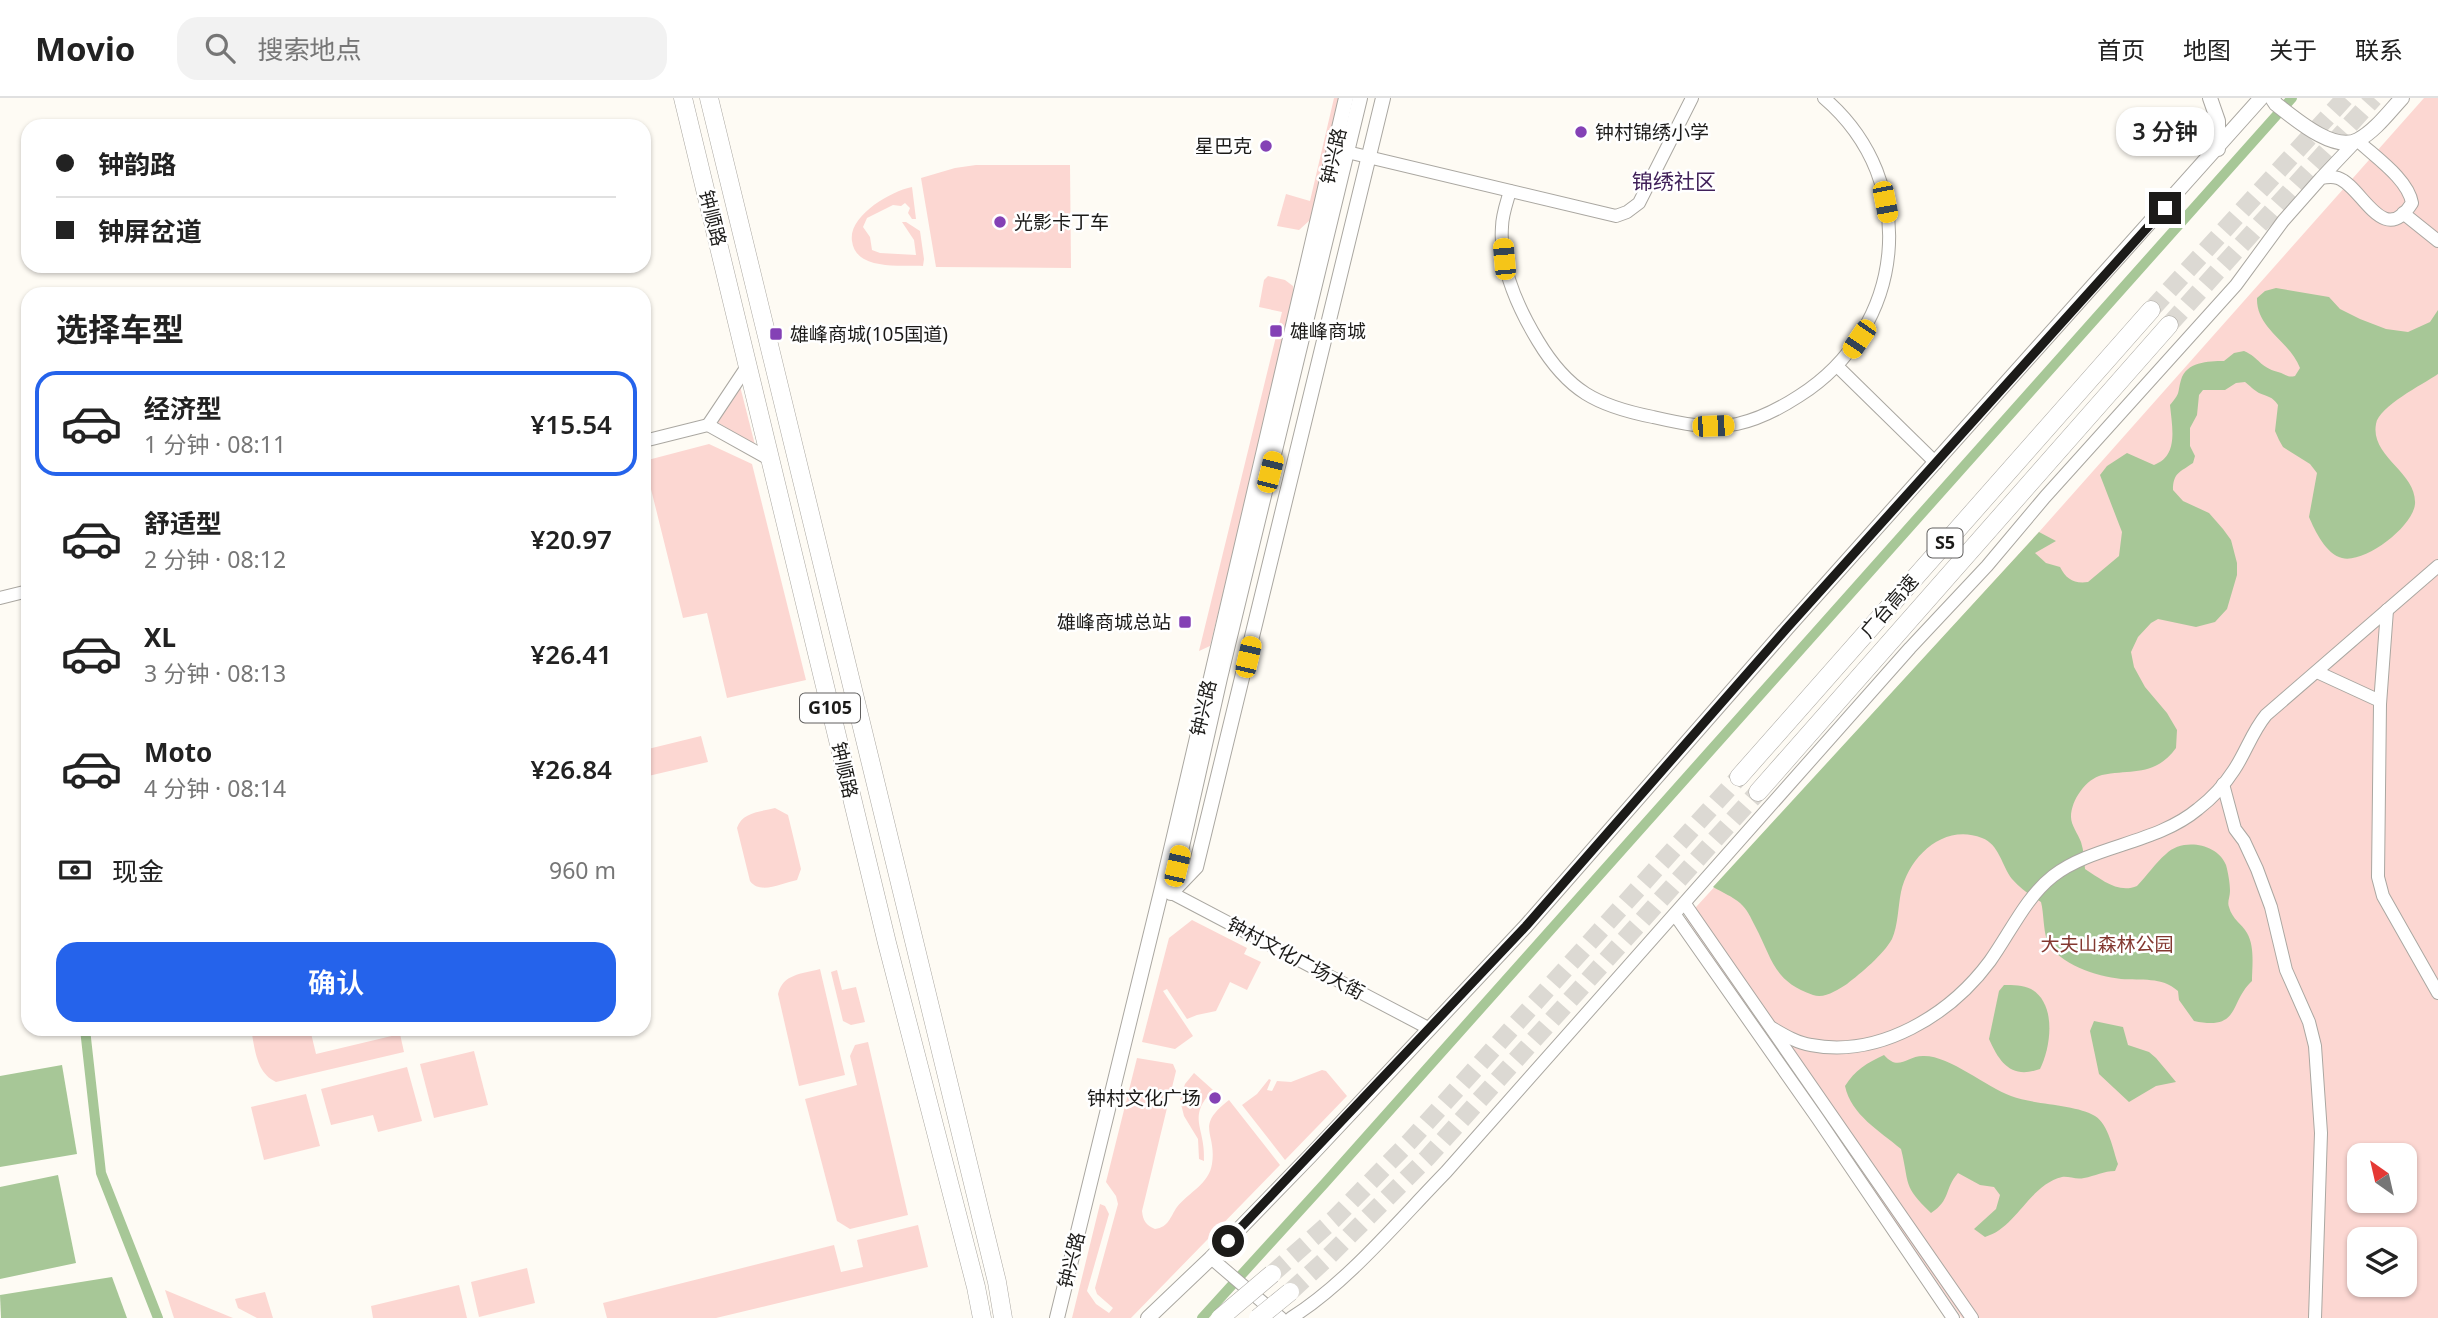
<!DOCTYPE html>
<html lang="zh">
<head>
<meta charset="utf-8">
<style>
  :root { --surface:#fff; --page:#f2f2f2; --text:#222; --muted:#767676; --line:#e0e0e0; --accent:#2563eb }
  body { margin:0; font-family:"Noto Sans","Noto Sans SC",sans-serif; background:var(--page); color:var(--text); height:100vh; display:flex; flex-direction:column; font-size:26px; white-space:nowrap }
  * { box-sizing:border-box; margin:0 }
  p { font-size:23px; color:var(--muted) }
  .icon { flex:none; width:38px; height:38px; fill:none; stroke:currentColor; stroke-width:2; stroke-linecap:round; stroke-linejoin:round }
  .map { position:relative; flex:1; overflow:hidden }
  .panel { position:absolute; left:21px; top:189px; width:630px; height:749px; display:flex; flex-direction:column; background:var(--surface); border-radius:21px; box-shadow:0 2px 5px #0004 }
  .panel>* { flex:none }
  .banner { position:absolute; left:21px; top:21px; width:630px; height:154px; border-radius:21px; box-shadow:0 2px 5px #0004; display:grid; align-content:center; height:154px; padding:0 35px; background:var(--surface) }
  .needle { width:46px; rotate:326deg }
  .controls { position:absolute; left:2347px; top:1045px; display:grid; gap:14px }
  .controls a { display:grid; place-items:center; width:70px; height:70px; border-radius:14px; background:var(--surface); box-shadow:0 2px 5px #0004; font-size:35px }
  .end { position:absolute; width:32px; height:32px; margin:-16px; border:9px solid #1c1b19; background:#fff; box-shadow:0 0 0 4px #fff }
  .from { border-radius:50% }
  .bubble { position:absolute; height:49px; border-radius:21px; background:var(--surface); box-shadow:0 2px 5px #0004; font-size:23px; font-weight:600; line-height:49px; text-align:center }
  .car { position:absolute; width:21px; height:42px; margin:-21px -10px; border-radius:9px; box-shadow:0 0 5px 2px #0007; background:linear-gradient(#f5c518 24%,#345 0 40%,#f5c518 0 76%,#345 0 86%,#f5c518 0) }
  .banner b { display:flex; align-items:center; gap:24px; height:66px; font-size:26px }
  .banner b+b { border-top:2px solid var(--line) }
  .banner i { width:18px; height:18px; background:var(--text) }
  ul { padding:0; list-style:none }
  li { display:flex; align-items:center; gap:21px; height:105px; margin:0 14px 10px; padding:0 21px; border:4px solid transparent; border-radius:21px }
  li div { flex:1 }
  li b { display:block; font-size:26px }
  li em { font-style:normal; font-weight:600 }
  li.active { border-color:var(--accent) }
  li>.icon { width:63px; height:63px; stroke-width:1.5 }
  h2 { padding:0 35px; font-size:32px; line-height:84px }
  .pay { display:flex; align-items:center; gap:18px; height:77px; padding:0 35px; font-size:26px }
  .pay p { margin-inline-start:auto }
  .primary-button { display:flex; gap:14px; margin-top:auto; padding:14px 35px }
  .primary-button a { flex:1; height:80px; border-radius:21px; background:var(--accent); color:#fff; font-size:28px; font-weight:600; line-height:80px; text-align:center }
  header { display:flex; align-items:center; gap:42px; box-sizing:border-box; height:98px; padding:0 35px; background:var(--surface); border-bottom:2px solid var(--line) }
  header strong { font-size:33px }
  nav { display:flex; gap:38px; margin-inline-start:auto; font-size:24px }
  .search { width:490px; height:63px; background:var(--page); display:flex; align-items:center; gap:18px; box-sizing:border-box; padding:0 24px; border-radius:21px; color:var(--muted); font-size:26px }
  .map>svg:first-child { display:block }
  .green { fill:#fcd7d2; fill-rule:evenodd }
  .water { fill:#a7c797 }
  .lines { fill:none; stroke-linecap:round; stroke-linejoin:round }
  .canal { stroke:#a7c797; stroke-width:10 }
  .highway-tunnel { stroke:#dcd9d3; stroke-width:18; stroke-dasharray:18 9; stroke-linecap:butt }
  .minor-casing { stroke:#aaa7a1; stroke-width:14 }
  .major-casing { stroke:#aaa7a1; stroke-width:16 }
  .highway-casing { stroke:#aaa7a1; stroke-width:19 }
  .minor { stroke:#fff; stroke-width:12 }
  .major { stroke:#fff; stroke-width:14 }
  .highway { stroke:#fff; stroke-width:18 }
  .highway-bridge-casing { stroke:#aaa7a1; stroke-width:19; stroke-linecap:butt }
  .highway-bridge { stroke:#fff; stroke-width:18 }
  .route { stroke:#1c1b19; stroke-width:9 }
  .poi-dot { fill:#8441b5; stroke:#fff; stroke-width:2.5 }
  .labels { text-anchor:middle; stroke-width:5; stroke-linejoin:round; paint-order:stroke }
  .shield { fill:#fff; stroke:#605f5e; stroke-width:2 }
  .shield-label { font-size:18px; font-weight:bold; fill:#1c1b19 }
  .poi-label { font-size:19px; fill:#1c1b19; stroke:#fff; text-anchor:start }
  .street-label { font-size:19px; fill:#1c1b19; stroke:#fff }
  .park-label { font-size:19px; fill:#833830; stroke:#fff }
  .neighbourhood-label { font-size:21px; fill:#402059; stroke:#fff }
</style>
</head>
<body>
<header>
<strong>Movio</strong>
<div class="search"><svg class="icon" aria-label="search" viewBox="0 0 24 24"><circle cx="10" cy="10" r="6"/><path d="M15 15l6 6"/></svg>搜索地点</div>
<nav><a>首页</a><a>地图</a><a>关于</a><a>联系</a></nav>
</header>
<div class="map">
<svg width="2438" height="1220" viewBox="0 0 2438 1220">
  <rect width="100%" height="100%" fill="#fefbf4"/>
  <g class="green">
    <polygon points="1334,0 1341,0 1310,122 1299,132 1277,128 1286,96 1310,103"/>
    <path d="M2424,0H2438V1220H1962L1686,820L2039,434ZM2359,1057H2404V1102H2359ZM2359,1141H2404V1186H2359Z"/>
    <polygon points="976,67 1070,67 1071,170 936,169 921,80 955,70"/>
    <path d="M912,89L916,121H912L908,115L910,110L905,105L901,108L893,107L867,120L863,129L870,139L872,152L880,155L916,157L914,142L902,124H906L920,133L924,161L923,168C906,167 880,170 864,161C857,157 853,151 852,143C848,118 891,93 912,89Z"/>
    <polygon points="1268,178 1285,182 1293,188 1295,201 1210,548 1199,553 1282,214 1259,209 1264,182"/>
    <polygon points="740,288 755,347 717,324"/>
    <polygon points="709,346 752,366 806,582 727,600 707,515 683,520 644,363"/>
    <polygon points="701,638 708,664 644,679 644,652"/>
    <path d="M775,710L788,717L801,771L797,782C782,785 760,797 750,783L737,730C742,714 760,714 775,710Z"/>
    <polygon points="1192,822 1247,850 1244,856 1261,864 1247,892 1230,884 1216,913 1197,917 1187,921 1167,891 1163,893 1193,938 1175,951 1142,944 1169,840"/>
    <path d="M820,871L845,977L799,988L778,896C783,876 801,876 820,871Z"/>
    <polygon points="837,872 842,892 856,889 865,924 851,927 843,923 831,874"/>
    <path d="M251,931H310L316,956L400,936L404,954L276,984C256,975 255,951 251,931Z"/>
    <polygon points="868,944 908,1117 850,1131 837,1123 805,1001 857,987 850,958 855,947"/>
    <polygon points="474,953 488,1007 434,1020 420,966"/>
    <path d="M1137,960L1173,966L1176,973L1142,1113C1143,1123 1146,1127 1155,1131C1169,1129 1170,1119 1177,1109C1189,1094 1209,1086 1212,1066C1217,1034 1194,1029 1229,1002L1280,1067L1131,1220H1072L1100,1106L1105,1108L1109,1116L1087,1193L1096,1206L1109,1215L1113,1210L1097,1196L1095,1190L1118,1106L1116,1098L1106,1084Z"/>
    <polygon points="407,969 422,1023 378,1034 373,1017 331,1027 321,991"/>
    <polygon points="1322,972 1326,973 1347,998 1285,1062 1242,1007 1257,996 1269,981 1271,982 1267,992 1272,993 1277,983 1291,984"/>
    <path d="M1194,975L1213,992C1186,1020 1206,1029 1204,1063L1199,1061L1198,1041L1184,1018L1180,1002L1185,986Z"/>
    <polygon points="306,996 320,1048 264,1062 251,1009"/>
    <polygon points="918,1127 928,1169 716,1220 607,1220 603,1205 834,1147 841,1174 863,1169 857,1142"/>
    <polygon points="527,1170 535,1205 479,1219 471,1184"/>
    <polygon points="459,1187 467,1220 373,1220 371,1208"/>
    <polygon points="165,1192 233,1220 174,1220"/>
    <polygon points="265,1194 273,1220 257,1220 238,1210 235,1201"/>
  </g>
  <g class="water">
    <path d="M2276,190L2329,199L2340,211L2360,221L2386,231L2408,234L2430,224L2438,212V276C2422,287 2379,308 2376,326C2370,359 2417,374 2415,406C2413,429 2364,466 2342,460C2326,456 2315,433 2309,419L2317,375L2310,366L2283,349L2279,342L2275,333L2278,307C2272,298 2268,299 2259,295C2255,293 2249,287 2245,284L2236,285L2225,292H2203L2199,297L2197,317L2190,330V348L2195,358L2193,365C2180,374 2173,375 2173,392L2183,403L2209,415L2223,431L2231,442L2237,465V477L2227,511L2215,524L2196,529L2158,521L2151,525L2138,539L2131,554L2134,569L2145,589L2167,615L2177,632L2176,650C2155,679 2132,671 2102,677C2086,681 2071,702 2071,719C2071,727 2078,736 2081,744C2084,753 2084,762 2085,771C2101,781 2118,796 2137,788C2147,778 2155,765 2166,756C2182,740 2217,745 2226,767C2228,774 2230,785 2230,793C2230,799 2227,804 2229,809C2232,821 2242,826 2247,835C2255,849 2252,868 2252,883C2229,904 2241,933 2194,923L2179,902L2178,893C2161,878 2142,883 2121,881C2097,878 2058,867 2047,842C2043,830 2044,816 2041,804C2030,797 2021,791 2012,781C2002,768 1999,746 1982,740C1943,725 1909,759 1901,794C1898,809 1898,828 1892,841C1883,857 1861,875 1847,886C1837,892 1825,901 1813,897C1773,883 1773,862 1755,828C1751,820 1747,811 1740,805C1733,799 1722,794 1713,789L2039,434L2056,443L2035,455L2046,465L2060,469C2066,481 2074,486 2088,484L2119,458L2122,434L2100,377L2107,368L2127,355L2154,367C2179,358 2172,329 2170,307C2181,294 2177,296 2181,282C2186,264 2208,263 2224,263L2234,255L2244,253C2260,260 2259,269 2278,274C2286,276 2287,280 2295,278L2300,270C2290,243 2256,231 2257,200L2265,193Z"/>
    <path d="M2004,887C2013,887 2023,887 2031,891C2057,906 2051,949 2040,971C2012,981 2000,966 1989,941L1999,893Z"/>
    <polygon points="2094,923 2123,929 2128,947 2149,954 2156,960 2176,984 2156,988 2129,1004 2099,976 2090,933"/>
    <path d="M1884,957C1899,974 1906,958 1923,958C1949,957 1986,989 2011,998C2034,1007 2076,1006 2095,1018C2109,1027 2113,1052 2118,1066L2115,1073C2104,1073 2095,1078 2084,1080C2076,1082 2069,1078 2062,1079C2029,1087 2017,1130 1985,1139L1974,1131L1996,1111L2000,1097L1994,1089L1980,1087L1958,1075C1944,1091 1951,1102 1931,1115C1902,1087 1910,1087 1901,1051C1880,1033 1851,1017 1845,988C1855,972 1867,965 1884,957Z"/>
    <polygon points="62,967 77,1056 0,1069 0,978"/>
    <polygon points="58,1077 76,1165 0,1181 0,1089"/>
    <polygon points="112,1179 127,1220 1,1220 0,1197"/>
  </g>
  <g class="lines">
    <g class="canal">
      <polyline points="85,931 101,1075 158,1220"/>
      <polyline points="1202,1220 1325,1085 2292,0"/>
    </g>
    <g class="highway-tunnel">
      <polyline points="2151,212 2345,0"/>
      <polyline points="2169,227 2374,0"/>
      <polyline points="1272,1176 1334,1121 1410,1043 1739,679"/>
      <polyline points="1290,1194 1324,1163 1427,1060 1758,694"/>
    </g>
    <g class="minor-casing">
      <g id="minor">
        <polyline points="1347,54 1616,118 1627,114 1639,105 1692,0"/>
        <path d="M1510,93C1507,104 1502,117 1502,129C1499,169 1518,210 1538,243C1568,293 1597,308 1653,319C1679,325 1710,332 1737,326C1760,321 1779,311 1799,298C1906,230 1922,84 1824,0"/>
        <polyline points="2403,115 2438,143"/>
        <polyline points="1837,268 1936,365"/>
        <polyline points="708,327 748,267"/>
        <polyline points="708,327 769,361"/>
        <polyline points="644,343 708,327"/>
        <polyline points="0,500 28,493"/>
        <polyline points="2387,512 2380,606 2378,779 2383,798 2438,895"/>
        <polyline points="2317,574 2380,603"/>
        <polyline points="2223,686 2235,731 2244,743 2257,771 2271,809 2286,872 2309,924 2315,948 2321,1035 2315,1220"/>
        <polyline points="1164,791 1430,931"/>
        <polyline points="1685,806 1972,1220"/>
        <polyline points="1675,817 1818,1021 1953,1220"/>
        <path d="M1772,930C1784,937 1797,945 1811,947C1880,960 1950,917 1990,863C2010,835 2026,799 2053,778C2093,747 2156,746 2198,711C2211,701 2225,686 2234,672C2246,654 2252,634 2266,617L2438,468"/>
        <polyline points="1211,1160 1281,1220"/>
        <path d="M1291,1220C1347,1185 1399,1122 1446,1074L1910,550L1987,468L2045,399L2236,187L2283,123L2321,80L2357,42C2375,59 2408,81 2412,105C2383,151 2362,88 2338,80C2332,78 2326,79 2321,80"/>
      </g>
    </g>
    <g class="major-casing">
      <g id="major">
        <polyline points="2210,0 2218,23 2218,51"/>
        <path d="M2272,0L2276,6C2294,20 2334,55 2358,42C2375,33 2389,14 2402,0"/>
        <polyline points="1172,793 1220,580 1360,0"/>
        <polyline points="1171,795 1196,769 1383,0"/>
        <polyline points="1057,1220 1162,790 1346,0"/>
        <polyline points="1148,1220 1211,1160 1311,1057 1526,828 1787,530 2261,0"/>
      </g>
    </g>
    <g class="highway-casing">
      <g id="highway">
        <polyline points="683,0 887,845 976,1189 982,1220"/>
        <polyline points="709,0 997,1184 1003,1220"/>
        <polyline points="1739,679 2151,212"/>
        <polyline points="1758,694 2169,227"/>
      </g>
    </g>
    <use href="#minor" class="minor"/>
    <use href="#major" class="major"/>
    <use href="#highway" class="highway"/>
    <g class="highway-bridge-casing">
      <g id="highway-bridge">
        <polyline points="1220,1220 1272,1176"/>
        <polyline points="1258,1220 1290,1194"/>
      </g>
    </g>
    <use href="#highway-bridge" class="highway-bridge"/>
  </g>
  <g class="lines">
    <polyline class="route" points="1228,1143 1526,828 1787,530 2165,110"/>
  </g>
  <g class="poi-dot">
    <circle cx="1581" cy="34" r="7"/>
    <circle cx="1266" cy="48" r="7"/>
    <circle cx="1000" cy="124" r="7"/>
    <rect x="1269" y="226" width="14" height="14" rx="3.5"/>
    <rect x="769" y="229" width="14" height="14" rx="3.5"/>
    <rect x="1178" y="517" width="14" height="14" rx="3.5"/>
    <circle cx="1215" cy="1000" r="7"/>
  </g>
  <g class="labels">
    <g class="shield">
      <rect x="1927.5" y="430.5" width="35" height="29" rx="5"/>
      <rect x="800" y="595.5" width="60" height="29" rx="5"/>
    </g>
    <g class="shield-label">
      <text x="1945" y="451">S5</text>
      <text x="830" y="616">G105</text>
    </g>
    <g class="poi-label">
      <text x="1595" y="41">钟村锦绣小学</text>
      <text x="1252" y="55" text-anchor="end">星巴克</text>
      <text x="1014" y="131">光影卡丁车</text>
      <text x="1290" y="240">雄峰商城</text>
      <text x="790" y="243">雄峰商城(105国道)</text>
      <text x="1171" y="531" text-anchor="end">雄峰商城总站</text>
      <text x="1201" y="1007" text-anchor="end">钟村文化广场</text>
    </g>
    <g class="street-label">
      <text transform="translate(1333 58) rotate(-77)" y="7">钟兴路</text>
      <text transform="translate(713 120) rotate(76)" y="7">钟顺路</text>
      <text transform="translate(1889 508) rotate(-49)" y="7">广台高速</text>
      <text transform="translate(1203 610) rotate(-77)" y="7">钟兴路</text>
      <text transform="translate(845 672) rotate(77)" y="7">钟顺路</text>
      <text transform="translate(1296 860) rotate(28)" y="7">钟村文化广场大街</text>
      <text transform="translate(1071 1162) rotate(-76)" y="7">钟兴路</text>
    </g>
    <g class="park-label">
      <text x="2107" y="853">大夫山森林公园</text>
    </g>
    <g class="neighbourhood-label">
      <text x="1674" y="91">锦绣社区</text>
    </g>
  </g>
</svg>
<div class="controls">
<a><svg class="needle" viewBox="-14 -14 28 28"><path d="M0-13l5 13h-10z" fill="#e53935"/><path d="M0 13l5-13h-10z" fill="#767676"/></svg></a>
<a><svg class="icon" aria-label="layers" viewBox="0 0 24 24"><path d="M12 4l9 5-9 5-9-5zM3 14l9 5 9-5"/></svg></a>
</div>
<i class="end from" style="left:1228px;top:1143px"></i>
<i class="end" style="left:2165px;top:110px"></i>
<div class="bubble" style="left:2116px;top:9px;width:98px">3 分钟</div>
<i class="car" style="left:1885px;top:104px;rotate:169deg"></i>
<i class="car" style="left:1504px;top:161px;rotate:355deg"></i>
<i class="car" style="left:1859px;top:241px;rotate:214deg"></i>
<i class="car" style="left:1713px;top:328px;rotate:88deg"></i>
<i class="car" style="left:1270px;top:374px;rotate:14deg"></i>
<i class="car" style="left:1248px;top:559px;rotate:13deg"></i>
<i class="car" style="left:1177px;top:768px;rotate:13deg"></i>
<div class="banner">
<b><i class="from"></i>钟韵路</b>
<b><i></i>钟屏岔道</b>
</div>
<section class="panel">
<h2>选择车型</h2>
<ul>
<li class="active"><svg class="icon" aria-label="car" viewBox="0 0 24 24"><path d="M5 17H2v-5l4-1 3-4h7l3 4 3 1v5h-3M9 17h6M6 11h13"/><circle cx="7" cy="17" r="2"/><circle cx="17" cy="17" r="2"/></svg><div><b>经济型</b><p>1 分钟 · 08:11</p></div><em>¥15.54</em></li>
<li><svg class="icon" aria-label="car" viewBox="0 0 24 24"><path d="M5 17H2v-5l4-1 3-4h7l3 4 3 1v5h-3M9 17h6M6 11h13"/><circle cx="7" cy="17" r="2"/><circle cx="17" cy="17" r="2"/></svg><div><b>舒适型</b><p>2 分钟 · 08:12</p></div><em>¥20.97</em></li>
<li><svg class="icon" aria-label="car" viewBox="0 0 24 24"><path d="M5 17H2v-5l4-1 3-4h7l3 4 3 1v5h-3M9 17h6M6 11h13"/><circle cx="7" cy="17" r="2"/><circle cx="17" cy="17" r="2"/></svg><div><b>XL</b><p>3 分钟 · 08:13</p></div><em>¥26.41</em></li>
<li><svg class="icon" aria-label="car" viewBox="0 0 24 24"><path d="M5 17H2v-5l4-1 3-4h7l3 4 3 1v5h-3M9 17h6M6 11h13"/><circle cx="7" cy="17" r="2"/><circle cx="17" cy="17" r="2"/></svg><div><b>Moto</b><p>4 分钟 · 08:14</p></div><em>¥26.84</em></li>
</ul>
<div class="pay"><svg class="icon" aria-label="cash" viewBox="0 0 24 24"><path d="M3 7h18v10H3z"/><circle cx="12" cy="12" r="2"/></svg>现金<p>960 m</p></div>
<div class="primary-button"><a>确认</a></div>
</section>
</div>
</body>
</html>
